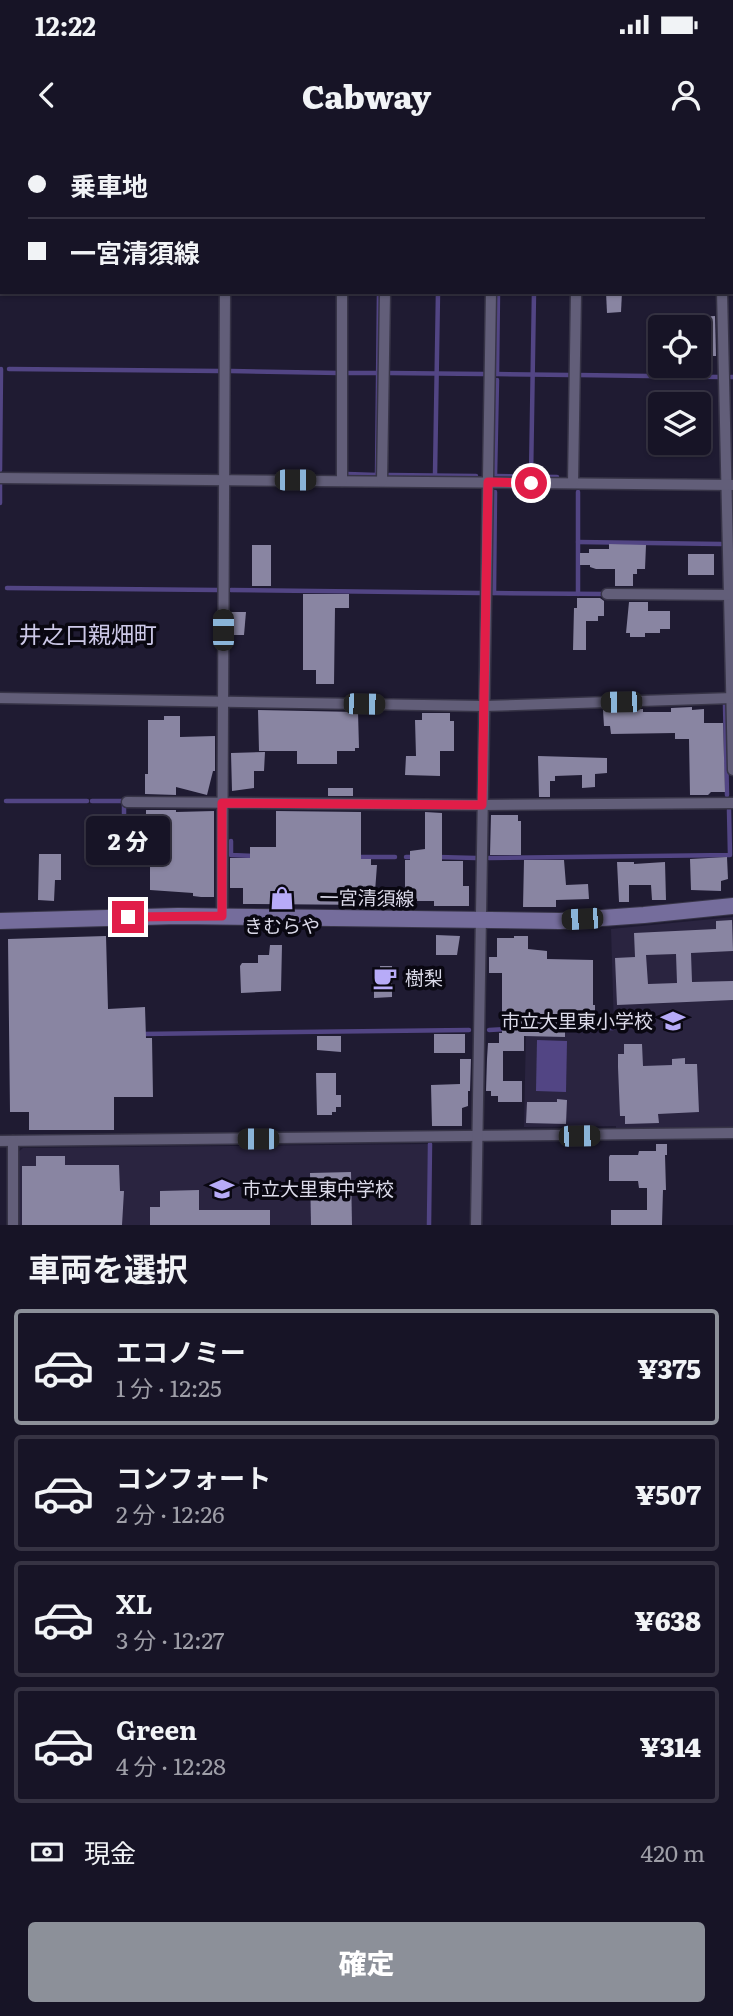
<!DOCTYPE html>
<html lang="ja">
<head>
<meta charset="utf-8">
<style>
  :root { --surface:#171426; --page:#242132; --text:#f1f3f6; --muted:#9e9ea7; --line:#363343; --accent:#8c9099 }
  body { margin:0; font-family:Literata,"Noto Sans JP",serif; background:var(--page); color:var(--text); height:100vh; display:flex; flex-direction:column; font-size:26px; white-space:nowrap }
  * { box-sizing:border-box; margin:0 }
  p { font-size:23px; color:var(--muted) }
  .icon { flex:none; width:38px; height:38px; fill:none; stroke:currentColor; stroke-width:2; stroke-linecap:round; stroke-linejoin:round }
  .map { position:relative; height:1085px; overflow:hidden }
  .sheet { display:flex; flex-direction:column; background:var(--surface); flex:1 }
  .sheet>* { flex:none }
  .top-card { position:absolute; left:0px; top:0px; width:733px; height:154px; box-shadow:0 2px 5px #0004,0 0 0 2px var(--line); display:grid; align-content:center; height:154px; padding:0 28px; background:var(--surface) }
  .buttons { position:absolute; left:648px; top:175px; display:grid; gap:14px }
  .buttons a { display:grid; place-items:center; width:63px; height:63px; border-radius:7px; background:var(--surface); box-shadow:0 2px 5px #0004,0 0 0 2px var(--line); font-size:35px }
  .end { position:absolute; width:32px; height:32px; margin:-16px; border:9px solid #e11d48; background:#fff; box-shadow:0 0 0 4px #fff }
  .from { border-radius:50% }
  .bubble { position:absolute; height:49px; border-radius:7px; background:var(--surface); box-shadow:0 2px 5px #0004,0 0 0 2px var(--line); font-size:23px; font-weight:800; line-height:49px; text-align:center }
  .car { position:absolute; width:21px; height:42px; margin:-21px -10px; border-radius:9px; box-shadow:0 0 5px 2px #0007; background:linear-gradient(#222 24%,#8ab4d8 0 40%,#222 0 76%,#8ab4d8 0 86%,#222 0) }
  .top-card b { display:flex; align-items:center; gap:24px; height:66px; font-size:26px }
  .top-card b+b { border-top:2px solid var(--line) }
  .top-card i { width:18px; height:18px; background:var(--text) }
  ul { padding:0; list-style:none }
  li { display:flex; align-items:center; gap:21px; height:116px; margin:0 14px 10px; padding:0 14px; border:4px solid var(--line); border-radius:7px }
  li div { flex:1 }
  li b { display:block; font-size:26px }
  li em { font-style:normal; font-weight:800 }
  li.active { border-color:var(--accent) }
  li>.icon { width:63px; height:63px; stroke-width:1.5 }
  h2 { padding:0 28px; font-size:32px; line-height:84px }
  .pay { display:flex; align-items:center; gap:18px; height:77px; padding:0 28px; font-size:26px }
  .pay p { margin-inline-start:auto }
  .primary-button { display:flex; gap:14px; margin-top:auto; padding:14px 28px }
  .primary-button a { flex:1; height:80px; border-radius:7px; background:var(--accent); color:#fff; font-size:28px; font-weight:800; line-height:80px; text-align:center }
  .status { display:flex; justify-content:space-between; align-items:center; height:49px; padding:0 35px; background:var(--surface); direction:ltr }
  .status svg { height:19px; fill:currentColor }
  header { display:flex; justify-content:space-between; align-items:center; height:91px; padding:0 28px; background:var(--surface); font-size:32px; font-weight:800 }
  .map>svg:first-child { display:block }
  .built { fill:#2a2440 }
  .water { fill:#524584 }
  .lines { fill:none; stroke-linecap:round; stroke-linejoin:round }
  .stream { stroke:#524584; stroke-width:4.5 }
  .building { fill:#8985a2; fill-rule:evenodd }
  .street-casing { stroke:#373447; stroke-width:13 }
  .secondary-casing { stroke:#373447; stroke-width:18 }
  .street { stroke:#625e79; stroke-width:10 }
  .secondary { stroke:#756d9c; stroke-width:16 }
  .route { stroke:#e11d48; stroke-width:9 }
  .labels { text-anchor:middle; stroke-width:7; stroke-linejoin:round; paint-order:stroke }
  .street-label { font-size:19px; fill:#dad9e8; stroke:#090711 }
  .poi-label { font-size:19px; fill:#dad9e8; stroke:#090711; text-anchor:start }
  .quarter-label { font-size:23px; fill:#cdc9e8; stroke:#090711 }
</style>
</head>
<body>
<div class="status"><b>12:22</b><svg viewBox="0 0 49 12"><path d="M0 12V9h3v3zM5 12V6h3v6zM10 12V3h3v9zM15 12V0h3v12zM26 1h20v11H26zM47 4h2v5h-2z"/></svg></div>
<header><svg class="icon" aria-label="back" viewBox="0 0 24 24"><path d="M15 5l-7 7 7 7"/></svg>Cabway<svg class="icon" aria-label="person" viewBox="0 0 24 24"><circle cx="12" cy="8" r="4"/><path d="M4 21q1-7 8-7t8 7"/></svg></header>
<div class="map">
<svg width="733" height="1085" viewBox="0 0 733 1085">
  <rect width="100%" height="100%" fill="#1f1b32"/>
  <g class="built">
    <polygon points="733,777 733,988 616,989 616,986 524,987 526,890 614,889 611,789"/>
    <polygon points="428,1004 427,1085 18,1085 17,1013 23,1008"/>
  </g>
  <polygon class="water" points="537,900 567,901 566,952 536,951"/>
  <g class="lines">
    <g class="stream">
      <polyline points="336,2 336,0"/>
      <polyline points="500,2 500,0"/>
      <polyline points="0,7 2,7"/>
      <polyline points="9,229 219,231"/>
      <polyline points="231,231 339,233 339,235"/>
      <polyline points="348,233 378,233"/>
      <polyline points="389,233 483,234"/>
      <polyline points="496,234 569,235"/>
      <polyline points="497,234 498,152"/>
      <polyline points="578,235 718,237"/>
      <polyline points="731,237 733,237"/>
      <polyline points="0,330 1,229"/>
      <polyline points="347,334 377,335 379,152"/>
      <polyline points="389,335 476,336"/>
      <polyline points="435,335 438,152"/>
      <polyline points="495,336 497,240"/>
      <polyline points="495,336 557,337"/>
      <polyline points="531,337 534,152"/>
      <polyline points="0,363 0,344"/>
      <polyline points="578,402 721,404"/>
      <polyline points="7,448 217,450"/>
      <polyline points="231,450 480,453"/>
      <polyline points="493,453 604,454"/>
      <polyline points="494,453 495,352"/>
      <polyline points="578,454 578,352"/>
      <polyline points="725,564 727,655"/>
      <polyline points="6,661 87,661"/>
      <polyline points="92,661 124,661 124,707 160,706"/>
      <polyline points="231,701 231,715 254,716"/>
      <polyline points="357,717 395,717"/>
      <polyline points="406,717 416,717"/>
      <polyline points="438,717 476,718"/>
      <polyline points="489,718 730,715 729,670"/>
      <polyline points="561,889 613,888"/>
      <polyline points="489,890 507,889"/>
      <polyline points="141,894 469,890"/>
      <polyline points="429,1085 430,1004"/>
    </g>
  </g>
  <g class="building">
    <polygon points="606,152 622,152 621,172 607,173"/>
    <polygon points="715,176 716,216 698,216 697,177"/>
    <polygon points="609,404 646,405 645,429 637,429 637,434 633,434 633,446 615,446 615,429 596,429 590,427 590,425 580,425 580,413 589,413 589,409 609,409"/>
    <rect x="252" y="405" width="19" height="41"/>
    <rect x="688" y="414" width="26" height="21"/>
    <polygon points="303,454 349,454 349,468 335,468 334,544 316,544 316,530 303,530"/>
    <polygon points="577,458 600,458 604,461 604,476 598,476 598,481 586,481 586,510 573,510 574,468 577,468"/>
    <polygon points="629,462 648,462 648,471 670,471 670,489 660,489 660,493 645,493 645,497 630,497 630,493 626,493"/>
    <polygon points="231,472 246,472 244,495 231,495"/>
    <polygon points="692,567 692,570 704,569 704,583 723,583 725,652 711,652 708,655 690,655 689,599 675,599 675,593 611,594 610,586 604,586 603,570 643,569 643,572 671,572 671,568"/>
    <polygon points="258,570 358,572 359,608 355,608 355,611 337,611 337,624 297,624 297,611 259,611"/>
    <polygon points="422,573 450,573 450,581 454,581 454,611 440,611 440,636 405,635 406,616 416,616 415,580 422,580"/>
    <polygon points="164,576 180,576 180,597 215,596 215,631 213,631 207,655 176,647 176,655 145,654 145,634 148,634 148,580 164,580"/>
    <polygon points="265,612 264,631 254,631 254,648 232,651 231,613"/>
    <polygon points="538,616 607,618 607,633 595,634 595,647 582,648 582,635 555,636 555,641 550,641 550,657 539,657"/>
    <rect x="328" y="648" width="25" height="8"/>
    <polygon points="146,670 176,670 176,672 214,671 214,757 201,757 193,756 193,753 150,750 150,711 157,710 156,677 146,677"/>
    <polygon points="276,671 361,672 361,719 371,719 371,725 377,725 374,765 243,764 243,748 230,748 230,718 250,718 250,707 276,707"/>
    <polygon points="425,672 442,673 442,721 463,721 463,746 469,746 469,766 434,766 434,761 405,761 405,720 410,720 410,711 425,709"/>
    <polygon points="491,675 518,675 518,681 521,681 521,715 490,715"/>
    <polygon points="39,714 61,714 61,740 55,740 54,761 38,760"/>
    <polygon points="727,717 728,739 721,741 721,751 691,750 690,719"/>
    <polygon points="524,720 564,720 566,745 588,744 589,759 556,760 556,767 523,767"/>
    <polygon points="617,722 634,722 634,724 665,722 666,760 652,760 651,745 629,745 629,762 619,762"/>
    <path d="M732,780L733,811L691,813L692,842L733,841V860L617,865L615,818L635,817L634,793L716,789V781ZM676,814L677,843L648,844L646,815Z"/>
    <polygon points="436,795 460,796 457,815 436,815"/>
    <polygon points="106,796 108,869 145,867 146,898 152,898 153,957 114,957 114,990 29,990 29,972 10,972 8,799"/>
    <polygon points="514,796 528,796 528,809 547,811 547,819 593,820 593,865 595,865 595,883 565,883 565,897 524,896 524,911 503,911 503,941 522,941 522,962 498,962 498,956 491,956 491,951 486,951 487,919 488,903 499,903 499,893 502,893 502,833 489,833 489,817 497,817 497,798 514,798"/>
    <polygon points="270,805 282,805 281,851 241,853 240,826 242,823 258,823 258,815 269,815"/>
    <polygon points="380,826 392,826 392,857 374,858 374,829 380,829"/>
    <rect x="434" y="894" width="31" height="19"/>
    <polygon points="317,896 341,896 341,912 317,910"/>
    <polygon points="624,904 642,904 643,926 672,925 672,919 685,918 685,924 697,924 699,972 658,974 659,983 625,984 625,976 620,976 618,927 618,914 624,914"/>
    <polygon points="460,919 471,919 470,951 468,951 468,966 462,968 462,986 432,986 431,945 460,944"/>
    <polygon points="316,933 336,933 336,955 341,955 341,967 336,967 336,972 332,972 332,975 317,975"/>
    <polygon points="557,959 567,960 566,984 526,983 527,962 557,962"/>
    <polygon points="656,1004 667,1004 667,1015 665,1015 666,1050 663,1050 662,1085 611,1085 611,1070 647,1070 647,1048 639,1048 638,1041 609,1041 609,1017 610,1015 638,1015 639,1011 656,1011"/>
    <polygon points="36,1016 65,1016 65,1025 119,1025 120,1051 124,1051 122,1085 22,1085 22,1026 36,1026"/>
    <polygon points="351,1032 352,1085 311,1085 310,1033"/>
    <polygon points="199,1050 199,1070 270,1070 270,1085 150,1085 150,1067 160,1067 160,1051"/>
  </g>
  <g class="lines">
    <g class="street-casing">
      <g id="street">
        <polyline points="485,0 494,0"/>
        <polyline points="226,2 226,0"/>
        <polyline points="656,2 656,0"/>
        <polyline points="724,2 725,0"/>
        <polyline points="732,45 733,45"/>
        <polyline points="0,118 2,118"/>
        <polyline points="732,118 733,118"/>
        <polyline points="722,152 733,630"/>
        <polyline points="0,338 733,345"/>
        <polyline points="342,341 342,152"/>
        <polyline points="382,341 385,152"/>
        <polyline points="573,343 576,152"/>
        <polyline points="607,454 733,455"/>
        <polyline points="0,558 484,566 733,558"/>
        <polyline points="127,662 482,665 733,663"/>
        <polyline points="222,776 225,152"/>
        <polyline points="0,1001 733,993"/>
        <polyline points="13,1001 13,1085"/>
        <polyline points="476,1085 491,152"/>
      </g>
    </g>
    <g class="secondary-casing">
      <polyline id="secondary" points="0,781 178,776 560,781 644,775 733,766"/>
    </g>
    <use href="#street" class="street"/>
    <use href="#secondary" class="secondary"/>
  </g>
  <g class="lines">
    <polyline class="route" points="128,777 222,776 222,663 482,665 488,342 531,343"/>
  </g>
  <defs>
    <g id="shop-bare" transform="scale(1.89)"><path d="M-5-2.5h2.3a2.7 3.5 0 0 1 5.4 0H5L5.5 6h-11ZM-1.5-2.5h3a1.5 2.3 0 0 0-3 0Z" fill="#b7abf8" stroke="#090711" stroke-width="2.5" paint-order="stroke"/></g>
    <g id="cafe-bare" transform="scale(1.89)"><path d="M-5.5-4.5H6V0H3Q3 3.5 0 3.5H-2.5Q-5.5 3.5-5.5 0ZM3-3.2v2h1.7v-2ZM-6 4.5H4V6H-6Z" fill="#b7abf8" stroke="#090711" stroke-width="2.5" paint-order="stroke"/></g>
    <g id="school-bare" transform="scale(1.89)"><path d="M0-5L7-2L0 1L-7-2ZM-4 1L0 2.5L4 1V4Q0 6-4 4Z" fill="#b7abf8" stroke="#090711" stroke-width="2.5" paint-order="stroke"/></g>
  </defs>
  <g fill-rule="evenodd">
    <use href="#shop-bare" x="282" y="758"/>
    <use href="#cafe-bare" x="385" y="838"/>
    <use href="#school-bare" x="673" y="881"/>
    <use href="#school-bare" x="222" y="1049"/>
  </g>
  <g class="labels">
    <g class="street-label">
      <text transform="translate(367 758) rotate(1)" y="7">一宮清須線</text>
    </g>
    <g class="poi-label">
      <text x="282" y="793" text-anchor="middle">きむらや</text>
      <text x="405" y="845">樹梨</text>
      <text x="653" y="888" text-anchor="end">市立大里東小学校</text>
      <text x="242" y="1056">市立大里東中学校</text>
    </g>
    <g class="quarter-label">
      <text x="88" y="503">井之口親畑町</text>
    </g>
  </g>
</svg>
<div class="buttons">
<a><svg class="icon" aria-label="locate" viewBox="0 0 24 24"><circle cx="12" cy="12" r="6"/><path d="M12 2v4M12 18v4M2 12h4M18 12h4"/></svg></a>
<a><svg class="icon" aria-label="layers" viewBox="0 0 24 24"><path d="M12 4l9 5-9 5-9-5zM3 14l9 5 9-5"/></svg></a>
</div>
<i class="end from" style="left:531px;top:343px"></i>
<i class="end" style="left:128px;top:777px"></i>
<div class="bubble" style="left:86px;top:676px;width:84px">2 分</div>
<i class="car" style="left:295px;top:340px;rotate:90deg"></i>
<i class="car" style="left:223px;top:490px;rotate:0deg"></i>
<i class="car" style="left:621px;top:562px;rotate:269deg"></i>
<i class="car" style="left:364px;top:564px;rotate:91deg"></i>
<i class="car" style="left:582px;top:779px;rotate:267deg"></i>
<i class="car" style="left:579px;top:996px;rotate:89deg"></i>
<i class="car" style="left:258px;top:999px;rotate:270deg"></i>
<div class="top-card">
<b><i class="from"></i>乗車地</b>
<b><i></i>一宮清須線</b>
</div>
</div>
<section class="sheet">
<h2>車両を選択</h2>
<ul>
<li class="active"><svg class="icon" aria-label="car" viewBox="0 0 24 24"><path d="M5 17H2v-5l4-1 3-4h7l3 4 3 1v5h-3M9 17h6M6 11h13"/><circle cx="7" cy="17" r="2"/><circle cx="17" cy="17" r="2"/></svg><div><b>エコノミー</b><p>1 分 · 12:25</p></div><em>¥375</em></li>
<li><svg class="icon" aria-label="car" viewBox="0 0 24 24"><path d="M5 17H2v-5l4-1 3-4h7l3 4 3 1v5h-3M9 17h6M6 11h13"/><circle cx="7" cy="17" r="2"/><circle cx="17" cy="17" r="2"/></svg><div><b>コンフォート</b><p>2 分 · 12:26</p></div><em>¥507</em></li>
<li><svg class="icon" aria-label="car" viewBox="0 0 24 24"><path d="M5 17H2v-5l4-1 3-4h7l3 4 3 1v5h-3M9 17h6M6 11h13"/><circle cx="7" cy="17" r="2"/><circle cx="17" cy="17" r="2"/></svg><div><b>XL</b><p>3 分 · 12:27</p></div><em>¥638</em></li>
<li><svg class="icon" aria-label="car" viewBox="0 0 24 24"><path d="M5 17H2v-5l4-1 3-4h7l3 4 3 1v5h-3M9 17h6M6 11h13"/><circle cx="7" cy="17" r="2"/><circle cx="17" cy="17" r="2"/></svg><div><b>Green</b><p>4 分 · 12:28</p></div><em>¥314</em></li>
</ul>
<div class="pay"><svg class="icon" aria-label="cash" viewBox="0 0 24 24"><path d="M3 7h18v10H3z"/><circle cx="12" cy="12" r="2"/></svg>現金<p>420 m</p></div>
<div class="primary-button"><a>確定</a></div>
</section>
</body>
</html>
